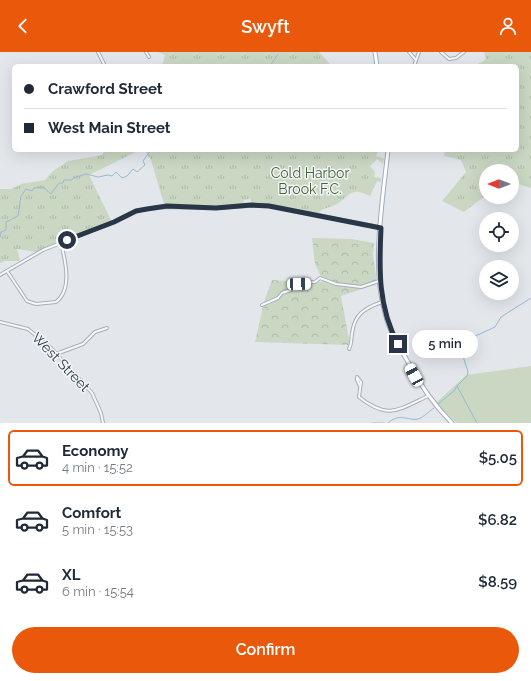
<!DOCTYPE html>
<html lang="en">
<head>
<meta charset="utf-8">
<style>
  :root { --surface:#fff; --page:#f6f6f7; --text:#1f2937; --muted:#747a83; --line:#e0e1e3; --accent:#ea580c }
  body { margin:0; font-family:Raleway,sans-serif; background:var(--page); color:var(--text); height:100vh; display:flex; flex-direction:column; font-size:15px; white-space:nowrap }
  * { box-sizing:border-box; margin:0 }
  p { font-size:13px; color:var(--muted) }
  .icon { flex:none; width:22px; height:22px; fill:none; stroke:currentColor; stroke-width:2; stroke-linecap:round; stroke-linejoin:round }
  .map { position:relative; height:371px; overflow:hidden }
  .drawer { display:flex; flex-direction:column; background:var(--surface); flex:1 }
  .drawer>* { flex:none }
  .guide { position:absolute; left:12px; top:12px; width:507px; height:88px; border-radius:6px; box-shadow:0 4px 16px #0002; display:grid; align-content:center; height:88px; padding:0 12px; background:var(--surface) }
  .needle { width:26px; rotate:270deg }
  .tools { position:absolute; left:479px; top:112px; display:grid; gap:8px }
  .tools a { display:grid; place-items:center; width:40px; height:40px; border-radius:50%; background:var(--surface); box-shadow:0 4px 16px #0002; font-size:20px }
  .end { position:absolute; width:18px; height:18px; margin:-9px; border:5px solid #283647; background:#fff; box-shadow:0 0 0 2px #fff }
  .from { border-radius:50% }
  .bubble { position:absolute; height:28px; border-radius:14px; background:var(--surface); box-shadow:0 4px 16px #0002; font-size:13px; font-weight:600; line-height:28px; text-align:center }
  .car { position:absolute; width:12px; height:24px; margin:-12px -6px; border-radius:5px; box-shadow:0 0 3px 1px #0007; background:linear-gradient(#fff 24%,#345 0 40%,#fff 0 76%,#345 0 86%,#fff 0) }
  .guide b { display:flex; align-items:center; gap:14px; height:38px; font-size:15px }
  .guide b+b { border-top:1px solid var(--line) }
  .guide i { width:10px; height:10px; background:var(--text) }
  ul { padding:7px 0 0; list-style:none }
  li { display:flex; align-items:center; gap:12px; height:56px; margin:0 8px 6px; padding:0 4px; border:2px solid transparent; border-radius:6px }
  li div { flex:1 }
  li b { display:block; font-size:15px }
  li em { font-style:normal; font-weight:600 }
  li.on { border-color:var(--accent) }
  li>.icon { width:36px; height:36px; stroke-width:1.5 }
  .action { display:flex; gap:8px; margin-top:auto; padding:8px 12px }
  .action a { flex:1; height:46px; border-radius:24px; background:var(--accent); color:#fff; font-size:16px; font-weight:600; line-height:46px; text-align:center }
  header { display:flex; justify-content:space-between; align-items:center; height:52px; padding:0 12px; background:var(--accent); color:#fff; font-size:18px; font-weight:600 }
  .map>svg:first-child { display:block }
  .grass { fill:url(#grass-tufts) }
  .forest { fill:url(#forest-crowns) }
  .pitch { fill:#cad7c3 }
  .lines { fill:none; stroke-linecap:round; stroke-linejoin:round }
  .stream { stroke:#9ab9d0; stroke-width:1 }
  .minor-casing { stroke:#a7aeb7; stroke-width:4 }
  .major-casing { stroke:#a0adba; stroke-width:5 }
  .minor { stroke:#f6f8fa; stroke-width:2 }
  .major { stroke:#fff; stroke-width:3 }
  .route { stroke:#283647; stroke-width:5 }
  .labels { text-anchor:middle; stroke-width:3; stroke-linejoin:round; paint-order:stroke }
  .park-label { font-size:14px; fill:#426434; stroke:#f3f6f9 }
  .street-label { font-size:14px; fill:#283647; stroke:#f3f6f9 }
</style>
</head>
<body>
<header><svg class="icon" aria-label="back" viewBox="0 0 24 24"><path d="M15 5l-7 7 7 7"/></svg>Swyft<svg class="icon" aria-label="person" viewBox="0 0 24 24"><circle cx="12" cy="8" r="4"/><path d="M4 21q1-7 8-7t8 7"/></svg></header>
<div class="map">
<svg width="531" height="371" viewBox="0 0 531 371">
  <defs>
    <pattern id="grass-tufts" width="24" height="20" patternUnits="userSpaceOnUse"><rect width="24" height="20" fill="#cad7c3"/><path d="M3 7l-1-3M5 7V3M7 7l1-3M15 17l-1-3M17 17v-4M19 17l1-3" fill="none" stroke="#aeb9a9"/></pattern>
    <pattern id="forest-crowns" width="20" height="18" patternUnits="userSpaceOnUse"><rect width="20" height="18" fill="#cad7c3"/><path d="M2 6a3 3 0 1 1 6 0M12 15a3 3 0 1 1 6 0" fill="none" stroke="#aeb9a9"/></pattern>
  </defs>
  <rect width="100%" height="100%" fill="#e3e7ec"/>
  <g class="grass">
    <polygon points="158,0 319,0 332,14 162,14 165,3"/>
    <polygon points="484,0 531,0 531,136 518,132 512,134 512,119 486,119 486,143 464,160 442,149 466,120 461,108 444,104 445,98 517,98 517,14 475,14 486,7"/>
    <polygon points="105,98 140,98 89,123 112,170 36,200 17,197 20,209 5,209 0,211 0,137 11,137 21,132 45,128 53,119 68,109 102,103"/>
    <path d="M144,98H379L376,104L384,106L383,112L377,107L370,114L375,120L374,125L381,126V130L377,129L370,144C350,135 353,142 337,152C331,155 325,156 320,159L319,162L267,152H251V147L244,148L243,153L215,155L164,152L151,108Z"/>
  </g>
  <polygon class="forest" points="312,186 352,187 374,191 373,202 377,232 341,244 350,293 255,290 264,250 272,228 317,231 323,229 315,212"/>
  <polygon class="pitch" points="531,314 531,371 457,371 436,351 466,323"/>
  <g class="lines">
    <g class="stream">
      <polyline points="270,14 278,2"/>
      <polyline points="0,185 1,180 6,178 6,170 18,164 21,144 26,137 32,139 34,136 43,135 51,142 59,131 63,131 64,128 72,128 73,126 86,122 98,125 108,123 112,124 116,120 122,126 127,124 133,117 137,120 145,113 143,109 151,98"/>
      <polyline points="438,352 454,339 457,334"/>
      <polyline points="372,371 384,371"/>
      <path d="M388,371C400,360 407,369 418,367C423,366 429,359 434,356"/>
      <polyline points="477,371 457,334 467,324 468,320 462,301 463,286 473,285 495,275 501,265 531,246"/>
    </g>
    <g class="minor-casing">
      <g id="minor">
        <polyline points="98,0 105,14"/>
        <polyline points="146,0 149,5"/>
        <polyline points="409,0 416,8"/>
        <polyline points="441,0 449,7 456,6 464,0"/>
        <polyline points="414,14 419,0"/>
        <path d="M7,219L27,249L36,252L56,250C73,237 65,208 61,191"/>
        <polyline points="0,223 43,198 114,170 136,159 158,155 217,156 265,153 379,175"/>
        <polyline points="262,253 278,246 282,241 291,238 299,231 315,230 320,226 336,232 361,235 379,229"/>
        <polyline points="0,270 28,277 50,295 92,341 101,361 103,371"/>
        <path d="M349,297C352,291 351,288 352,282C354,262 365,256 382,250"/>
        <polyline points="56,302 83,292 95,280 107,276"/>
        <path d="M360,334L357,328V325L361,330L359,345C388,368 398,358 428,344"/>
      </g>
    </g>
    <g class="major-casing">
      <g id="major">
        <polyline points="375,0 377,14"/>
        <path d="M388,98C383,147 371,213 385,261C389,279 399,294 408,310C420,333 434,353 452,371"/>
      </g>
    </g>
    <use href="#minor" class="minor"/>
    <use href="#major" class="major"/>
  </g>
  <g class="lines">
    <path class="route" d="M67,188L114,170L136,159L147,157L167,154L216,156L251,153L269,154L381,176C379,217 378,255 398,292"/>
  </g>
  <g class="labels">
    <g class="park-label">
      <text x="310" y="126">Cold Harbor<tspan x="310" dy="16">Brook F.C.</tspan></text>
    </g>
    <g class="street-label">
      <text transform="translate(61 310) rotate(46)" y="5">West Street</text>
    </g>
  </g>
</svg>
<div class="tools">
<a><svg class="needle" viewBox="-14 -14 28 28"><path d="M0-13l5 13h-10z" fill="#e53935"/><path d="M0 13l5-13h-10z" fill="#747a83"/></svg></a>
<a><svg class="icon" aria-label="locate" viewBox="0 0 24 24"><circle cx="12" cy="12" r="6"/><path d="M12 2v4M12 18v4M2 12h4M18 12h4"/></svg></a>
<a><svg class="icon" aria-label="layers" viewBox="0 0 24 24"><path d="M12 4l9 5-9 5-9-5zM3 14l9 5 9-5"/></svg></a>
</div>
<i class="end from" style="left:67px;top:188px"></i>
<i class="end" style="left:398px;top:292px"></i>
<div class="bubble" style="left:412px;top:278px;width:66px">5 min</div>
<i class="car" style="left:299px;top:232px;rotate:88deg"></i>
<i class="car" style="left:414px;top:323px;rotate:331deg"></i>
<div class="guide">
<b><i class="from"></i>Crawford Street</b>
<b><i></i>West Main Street</b>
</div>
</div>
<section class="drawer">
<ul>
<li class="on"><svg class="icon" aria-label="car" viewBox="0 0 24 24"><path d="M5 17H2v-5l4-1 3-4h7l3 4 3 1v5h-3M9 17h6M6 11h13"/><circle cx="7" cy="17" r="2"/><circle cx="17" cy="17" r="2"/></svg><div><b>Economy</b><p>4 min · 15:52</p></div><em>$5.05</em></li>
<li><svg class="icon" aria-label="car" viewBox="0 0 24 24"><path d="M5 17H2v-5l4-1 3-4h7l3 4 3 1v5h-3M9 17h6M6 11h13"/><circle cx="7" cy="17" r="2"/><circle cx="17" cy="17" r="2"/></svg><div><b>Comfort</b><p>5 min · 15:53</p></div><em>$6.82</em></li>
<li><svg class="icon" aria-label="car" viewBox="0 0 24 24"><path d="M5 17H2v-5l4-1 3-4h7l3 4 3 1v5h-3M9 17h6M6 11h13"/><circle cx="7" cy="17" r="2"/><circle cx="17" cy="17" r="2"/></svg><div><b>XL</b><p>6 min · 15:54</p></div><em>$8.59</em></li>
</ul>
<div class="action"><a>Confirm</a></div>
</section>
</body>
</html>
